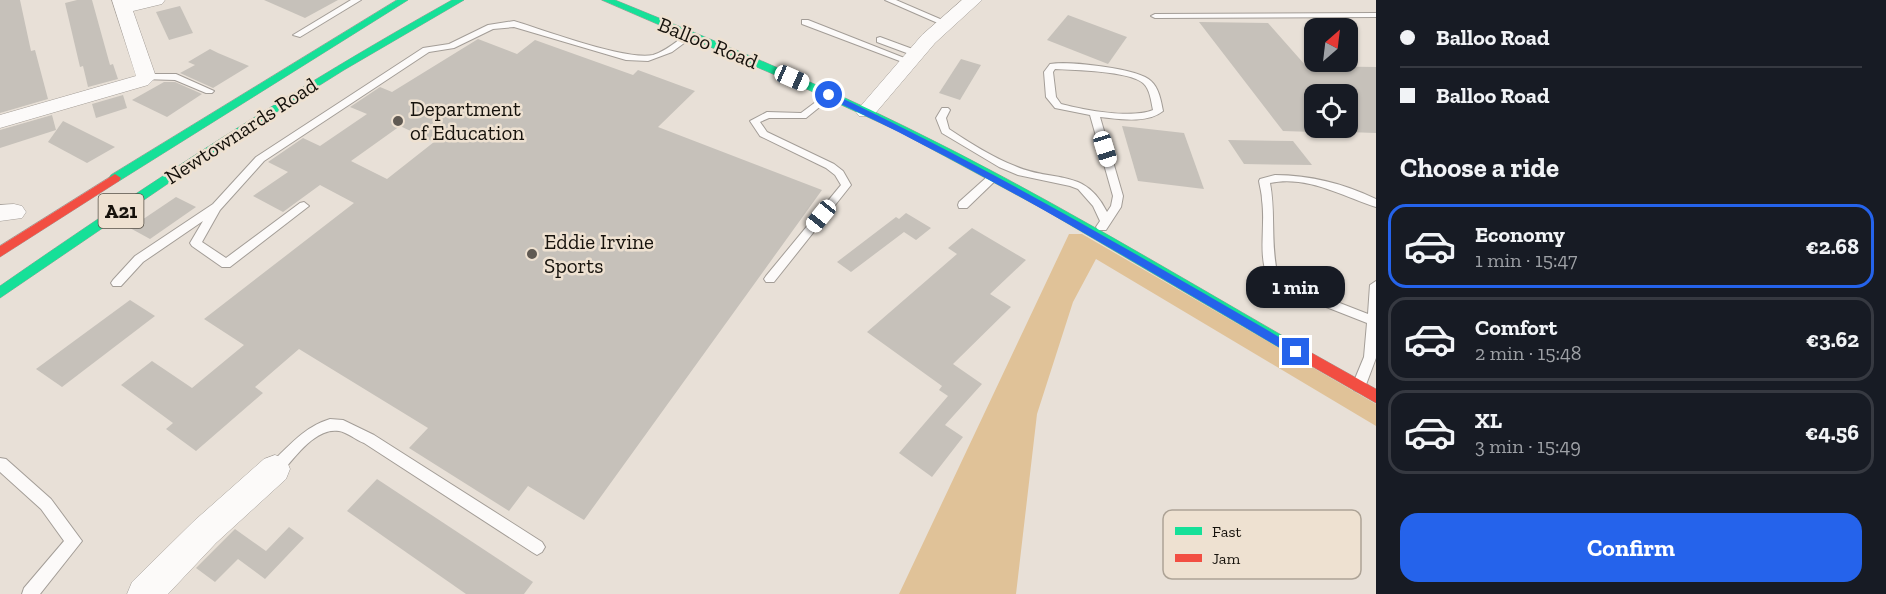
<!DOCTYPE html>
<html lang="en">
<head>
<meta charset="utf-8">
<style>
  :root { --surface:#171b24; --page:#242831; --text:#f1f3f6; --muted:#9ea1a6; --line:#363941; --accent:#2563eb }
  body { margin:0; font-family:"Zilla Slab",serif; background:var(--page); color:var(--text); height:100vh; display:flex; flex-direction:column; font-size:22px; white-space:nowrap }
  * { box-sizing:border-box; margin:0 }
  p { font-size:20px; color:var(--muted) }
  .icon { flex:none; width:33px; height:33px; fill:none; stroke:currentColor; stroke-width:2; stroke-linecap:round; stroke-linejoin:round }
  .map { position:relative; flex:1; overflow:hidden }
  .sheet { display:flex; flex-direction:column; background:var(--surface); width:510px }
  .sheet>* { flex:none }
  .banner { display:grid; align-content:center; height:132px; padding:0 24px; background:var(--surface) }
  .needle { width:39px; rotate:28deg }
  .tools { position:absolute; left:1304px; top:18px; display:grid; gap:12px }
  .tools a { display:grid; place-items:center; width:54px; height:54px; border-radius:12px; background:var(--surface); box-shadow:0 2px 4px #0004; font-size:30px }
  .end { position:absolute; width:27px; height:27px; margin:-14px; border:8px solid #2563eb; background:#fff; box-shadow:0 0 0 3px #fff }
  .from { border-radius:50% }
  .bubble { position:absolute; height:42px; border-radius:18px; background:var(--surface); box-shadow:0 2px 4px #0004; font-size:20px; font-weight:700; line-height:42px; text-align:center }
  .car { position:absolute; width:18px; height:36px; margin:-18px -9px; border-radius:8px; box-shadow:0 0 4px 2px #0007; background:linear-gradient(#fff 24%,#345 0 40%,#fff 0 76%,#345 0 86%,#fff 0) }
  .banner b { display:flex; align-items:center; gap:21px; height:57px; font-size:22px }
  .banner b+b { border-top:2px solid var(--line) }
  .banner i { width:15px; height:15px; background:var(--text) }
  ul { padding:0; list-style:none }
  li { display:flex; align-items:center; gap:18px; height:84px; margin:0 12px 9px; padding:0 12px; border:3px solid var(--line); border-radius:18px }
  li div { flex:1 }
  li b { display:block; font-size:22px }
  li em { font-style:normal; font-weight:700 }
  li.active { border-color:var(--accent) }
  li>.icon { width:54px; height:54px; stroke-width:1.5 }
  h2 { padding:0 24px; font-size:27px; line-height:72px }
  .action { display:flex; gap:12px; margin-top:auto; padding:12px 24px }
  .action a { flex:1; height:69px; border-radius:18px; background:var(--accent); color:#fff; font-size:24px; font-weight:700; line-height:69px; text-align:center }
  main { display:flex; flex:1; min-height:0 }
  .map>svg:first-child { display:block }
  .forest { fill:#e0c298 }
  .building { fill:#c6c1ba; fill-rule:evenodd }
  .lines { fill:none; stroke-linecap:round; stroke-linejoin:round }
  .lane-casing { stroke:#a39d97; stroke-width:2 }
  .street-casing { stroke:#a39d97; stroke-width:1 }
  .fast-casing { stroke:#a39d97; stroke-width:1 }
  .jam-casing { stroke:#a39d97; stroke-width:1 }
  .lane { fill:#fcfaf9; fill-rule:evenodd }
  .street { fill:#fcfaf9; fill-rule:evenodd }
  .fast { fill:#16e098; fill-rule:evenodd }
  .jam { fill:#f24e42; fill-rule:evenodd }
  .route { fill:#2563eb }
  .poi-dot { fill:#605a53; stroke:#eee1d1; stroke-width:2 }
  .labels { text-anchor:middle; stroke-width:5; stroke-linejoin:round; paint-order:stroke }
  .shield { fill:#eee1d1; stroke:#575047; stroke-width:1.5 }
  .shield-label { font-size:20px; font-weight:bold; fill:#16120c }
  .street-label { font-size:21px; fill:#16120c; stroke:#eee1d1 }
  .poi-label { font-size:21px; fill:#16120c; stroke:#eee1d1; text-anchor:start }
  .key { fill:#eee1d1; stroke:#ada396; stroke-width:1.5 }
  .key-label { font-size:16px; fill:#16120c }
</style>
</head>
<body>
<main>
<div class="map">
<svg width="1376" height="594" viewBox="0 0 1376 594">
  <rect width="100%" height="100%" fill="#e8e0d7"/>
  <polygon class="forest" points="1069,234 1082,234 1376,404 1376,426 1096,259 1073,302 1037,414 1016,594 899,594"/>
  <g class="building">
    <polygon points="0,0 20,0 31,51 35,50 48,99 0,113"/>
    <polygon points="77,0 92,0 110,65 113,64 118,79 88,87 83,66 80,67 65,3"/>
    <polygon points="264,0 338,0 305,18"/>
    <polygon points="180,6 193,33 169,40 156,12"/>
    <polygon points="1068,15 1127,37 1108,64 1047,40"/>
    <polygon points="1199,22 1268,23 1306,66 1376,67 1376,133 1347,132 1347,94 1314,94 1314,132 1283,131"/>
    <path d="M478,39L517,54L535,40L633,75L638,70L695,91L658,127L822,190L584,520L528,486L509,511L409,448L428,428L299,349L255,387L263,393L196,451L166,429L173,423L121,385L152,361L192,388L244,345L204,319L354,203L320,185L283,212L253,196L288,172L268,162L303,138L320,146L367,114L350,107L380,87L392,92ZM400,126L434,142L387,179L351,161Z"/>
    <polygon points="210,49 218,53 249,66 213,88 180,73 195,65 188,62"/>
    <polygon points="961,59 981,65 960,100 939,93"/>
    <polygon points="164,82 175,82 202,94 167,117 132,100"/>
    <polygon points="123,95 127,108 96,118 92,104"/>
    <polygon points="52,115 56,130 0,148 0,130"/>
    <polygon points="63,121 115,147 87,163 48,142"/>
    <polygon points="1122,126 1184,133 1204,189 1138,181"/>
    <polygon points="1228,140 1293,141 1312,165 1244,164"/>
    <polygon points="176,197 196,207 150,239 130,228"/>
    <polygon points="906,213 931,228 916,240 904,232 851,272 837,262 896,217 899,219"/>
    <polygon points="972,228 1026,260 990,294 1011,307 953,364 982,384 945,425 963,437 932,477 899,453 948,396 939,390 942,386 867,332 957,254 948,248"/>
    <polygon points="130,300 155,316 62,387 36,369"/>
    <polygon points="377,479 533,582 524,594 466,594 347,511"/>
    <polygon points="289,527 304,538 265,579 238,559 215,582 196,568 235,529 266,551"/>
  </g>
  <g class="lines">
    <g class="lane-casing">
      <g id="lane">
        <polygon points="351,0 361,0 300,37 293,35"/>
        <polygon points="885,0 896,0 947,22 940,24"/>
        <polygon points="1376,13 1376,17 1155,18 1151,16 1155,14"/>
        <polygon points="802,20 808,20 912,61 908,64 905,63 802,24"/>
        <path d="M514,21C544,30 626,61 653,55C666,51 677,41 688,33L695,35L672,52L648,61L626,60L514,27L493,29L454,48L429,52L264,161L220,210L202,242L226,258L300,203L304,202L309,206L230,267H222L192,246L190,243L203,221L143,262L121,286H113L111,283L113,280L135,256L213,204L256,157L423,48L449,44L488,25Z"/>
        <polygon points="880,37 918,51 919,53 912,55 877,42 877,38"/>
        <path d="M1050,64C1068,61 1138,68 1151,81C1159,88 1161,101 1163,111C1147,124 1119,119 1100,117L1123,196L1121,207L1106,230H1098L1096,227L1100,221L1093,206L1078,189L1070,186L1018,175L999,167L942,133L936,118L942,108H948L950,110L946,118L949,129C970,143 992,157 1015,166C1053,183 1085,167 1107,212L1111,206L1113,196L1090,115L1055,108L1046,97L1044,72ZM1055,69C1075,70 1129,71 1143,83C1150,89 1151,101 1153,110C1131,119 1084,110 1061,104L1056,97L1053,72Z"/>
        <polygon points="146,74 176,74 214,91 212,93 206,93 175,80 143,79 141,77"/>
        <polygon points="829,92 832,93 832,97 806,118 769,118 760,122 767,132 834,164 843,171 851,185 774,282 766,282 764,279 766,276 841,185 835,175 826,168 760,136 750,121 767,112 801,113"/>
        <polygon points="992,175 996,176 997,178 996,180 967,208 959,208 958,205 959,202 988,176"/>
        <path d="M1275,175C1310,175 1345,184 1376,199V207C1342,196 1307,175 1270,183C1276,214 1270,245 1278,276L1296,286L1368,314L1370,285L1376,281V358L1364,390L1359,392L1354,390L1352,386L1364,357L1367,323L1288,292L1269,281C1257,255 1266,227 1262,200C1262,194 1260,187 1259,181L1260,179Z"/>
        <path d="M330,419L343,420L374,435L542,542L545,547L542,552L537,555L532,552L364,443C356,440 347,432 339,431C315,427 294,459 280,474L275,476L270,474L268,469L270,464C289,446 304,427 330,419Z"/>
        <polygon points="0,458 6,459 51,499 82,541 40,594 22,594 24,588 64,541 41,509 0,472"/>
      </g>
    </g>
    <g class="street-casing">
      <g id="street">
        <polygon points="112,0 165,0 162,4 133,11 156,77 148,85 0,128 0,115 136,76"/>
        <polygon points="962,0 982,0 935,43 873,116 859,116 856,112 859,108 922,35"/>
        <polygon points="14,204 22,206 26,212 22,218 0,221 0,205"/>
        <polygon points="275,455 286,459 290,469 286,479 216,543 168,594 127,594 132,582 194,521 264,459"/>
      </g>
    </g>
    <g class="fast-casing">
      <g id="fast">
        <polygon points="397,0 408,0 119,181 111,181 109,178 111,175"/>
        <path d="M452,0H464L344,70L229,142L0,298V286C147,184 296,87 452,0Z"/>
        <path d="M602,0H615C713,40 811,80 906,127C1037,191 1163,267 1290,340L1292,344L1290,348H1280L1043,209L898,131L789,81Z"/>
      </g>
    </g>
    <g class="jam-casing">
      <g id="jam">
        <polygon points="115,174 121,178 119,181 0,257 0,246"/>
        <polygon points="1285,338 1376,389 1376,403 1280,348 1278,344 1280,340"/>
      </g>
    </g>
    <use href="#lane" class="lane"/>
    <use href="#street" class="street"/>
    <use href="#fast" class="fast"/>
    <use href="#jam" class="jam"/>
  </g>
  <path class="route" d="M826,93H831C993,169 1146,260 1300,349V355H1292C1139,265 987,172 826,97Z"/>
  <g class="poi-dot">
    <circle cx="398" cy="121" r="6"/>
    <circle cx="532" cy="254" r="6"/>
  </g>
  <g class="labels">
    <rect class="shield" x="98.5" y="194" width="45" height="34" rx="4.5"/>
    <g class="shield-label">
      <text x="121" y="218">A21</text>
    </g>
    <g class="street-label">
      <text transform="translate(708 43) rotate(22)" y="7">Balloo Road</text>
      <text transform="translate(241 131) rotate(-33)" y="7">Newtownards Road</text>
    </g>
    <g class="poi-label">
      <text x="410" y="116">Department<tspan x="410" dy="24">of Education</tspan></text>
      <text x="544" y="249">Eddie Irvine<tspan x="544" dy="24">Sports</tspan></text>
    </g>
  </g>
  <rect x="1163" y="510" width="198" height="69" rx="9" class="key"/>
  <rect x="1175" y="527" width="27" height="8" fill="#16e098"/>
  <rect x="1175" y="554" width="27" height="8" fill="#f24e42"/>
  <g class="key-label">
    <text x="1212" y="537">Fast</text>
    <text x="1212" y="564">Jam</text>
  </g>
</svg>
<div class="tools">
<a><svg class="needle" viewBox="-14 -14 28 28"><path d="M0-13l5 13h-10z" fill="#e53935"/><path d="M0 13l5-13h-10z" fill="#9ea1a6"/></svg></a>
<a><svg class="icon" aria-label="locate" viewBox="0 0 24 24"><circle cx="12" cy="12" r="6"/><path d="M12 2v4M12 18v4M2 12h4M18 12h4"/></svg></a>
</div>
<i class="end from" style="left:829px;top:95px"></i>
<i class="end" style="left:1296px;top:352px"></i>
<div class="bubble" style="left:1246px;top:266px;width:99px">1 min</div>
<i class="car" style="left:792px;top:78px;rotate:114deg"></i>
<i class="car" style="left:1105px;top:149px;rotate:163deg"></i>
<i class="car" style="left:821px;top:216px;rotate:219deg"></i>
</div>
<section class="sheet">
<div class="banner">
<b><i class="from"></i>Balloo Road</b>
<b><i></i>Balloo Road</b>
</div>
<h2>Choose a ride</h2>
<ul>
<li class="active"><svg class="icon" aria-label="car" viewBox="0 0 24 24"><path d="M5 17H2v-5l4-1 3-4h7l3 4 3 1v5h-3M9 17h6M6 11h13"/><circle cx="7" cy="17" r="2"/><circle cx="17" cy="17" r="2"/></svg><div><b>Economy</b><p>1 min · 15:47</p></div><em>€2.68</em></li>
<li><svg class="icon" aria-label="car" viewBox="0 0 24 24"><path d="M5 17H2v-5l4-1 3-4h7l3 4 3 1v5h-3M9 17h6M6 11h13"/><circle cx="7" cy="17" r="2"/><circle cx="17" cy="17" r="2"/></svg><div><b>Comfort</b><p>2 min · 15:48</p></div><em>€3.62</em></li>
<li><svg class="icon" aria-label="car" viewBox="0 0 24 24"><path d="M5 17H2v-5l4-1 3-4h7l3 4 3 1v5h-3M9 17h6M6 11h13"/><circle cx="7" cy="17" r="2"/><circle cx="17" cy="17" r="2"/></svg><div><b>XL</b><p>3 min · 15:49</p></div><em>€4.56</em></li>
</ul>
<div class="action"><a>Confirm</a></div>
</section>
</main>
</body>
</html>
